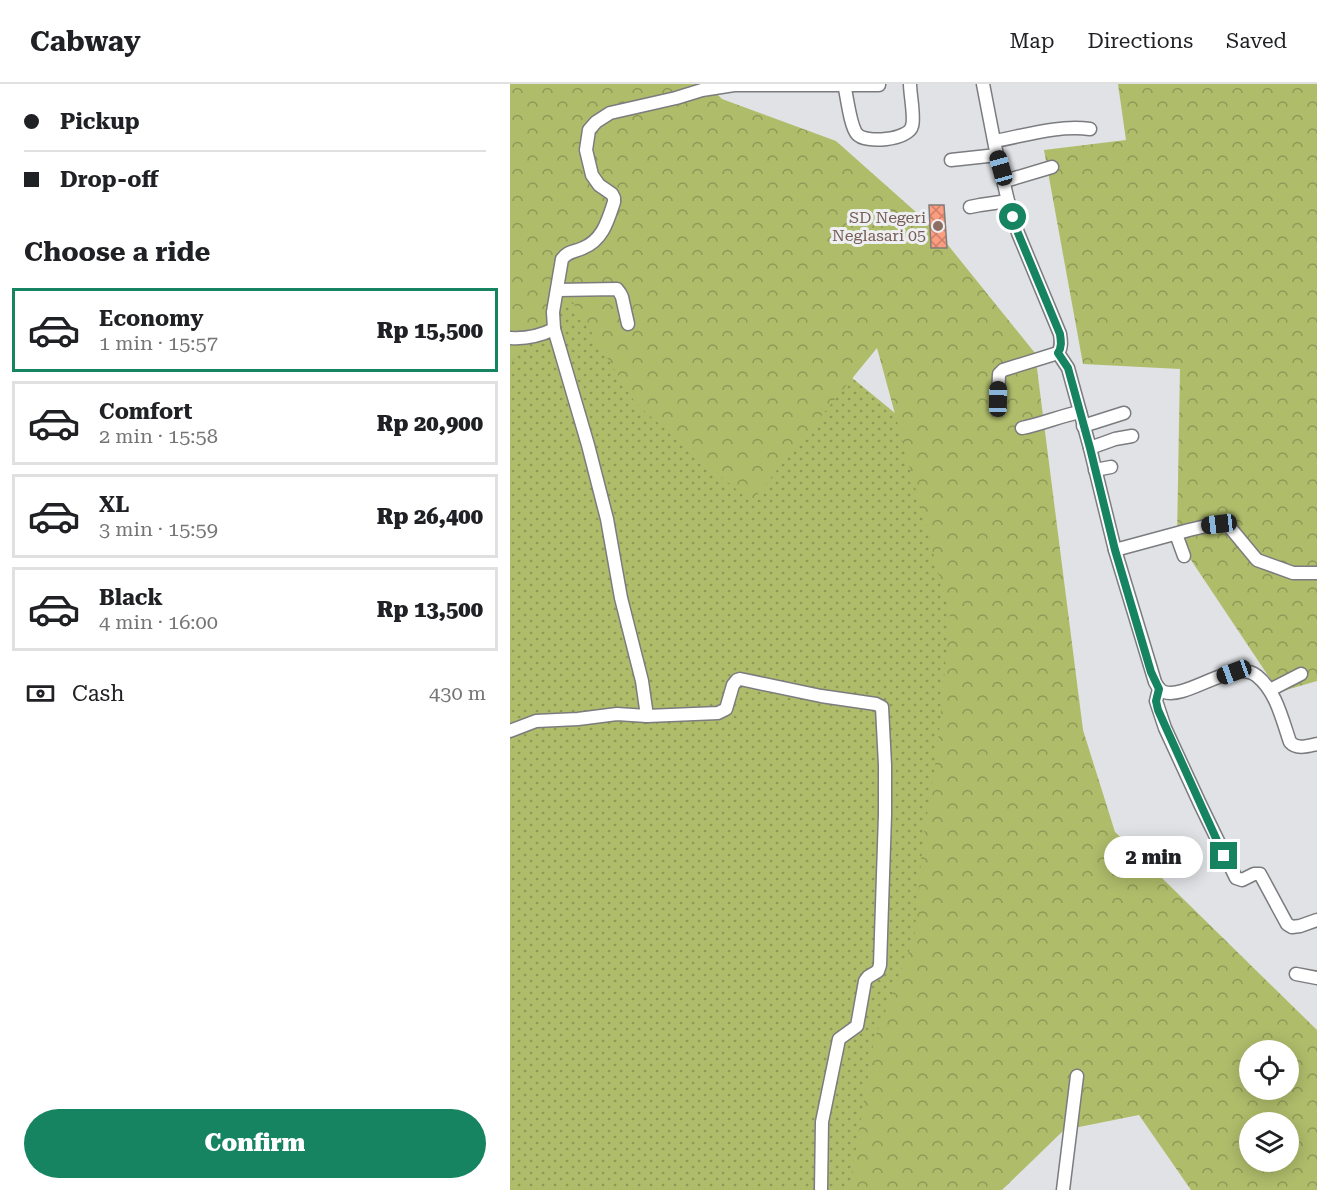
<!DOCTYPE html>
<html lang="en">
<head>
<meta charset="utf-8">
<style>
  :root { --surface:#fff; --page:#f2f2f2; --text:#202124; --muted:#757577; --line:#e0e0e0; --accent:#178461 }
  body { margin:0; font-family:"Roboto Serif",serif; background:var(--page); color:var(--text); height:100vh; display:flex; flex-direction:column; font-size:22px; white-space:nowrap }
  * { box-sizing:border-box; margin:0 }
  p { font-size:20px; color:var(--muted) }
  .icon { flex:none; width:33px; height:33px; fill:none; stroke:currentColor; stroke-width:2; stroke-linecap:round; stroke-linejoin:round }
  .map { position:relative; flex:1; overflow:hidden }
  .drawer { display:flex; flex-direction:column; background:var(--surface); width:510px }
  .drawer>* { flex:none }
  .banner { display:grid; align-content:center; height:132px; padding:0 24px; background:var(--surface) }
  .tools { position:absolute; left:729px; top:956px; display:grid; gap:12px }
  .tools a { display:grid; place-items:center; width:60px; height:60px; border-radius:50%; background:var(--surface); box-shadow:0 3px 15px #0003; font-size:30px }
  .end { position:absolute; width:27px; height:27px; margin:-14px; border:8px solid #178461; background:#fff; box-shadow:0 0 0 3px #fff }
  .from { border-radius:50% }
  .bubble { position:absolute; height:42px; border-radius:21px; background:var(--surface); box-shadow:0 3px 15px #0003; font-size:20px; font-weight:800; line-height:42px; text-align:center }
  .car { position:absolute; width:18px; height:36px; margin:-18px -9px; border-radius:8px; box-shadow:0 0 4px 2px #0007; background:linear-gradient(#222 24%,#8ab4d8 0 40%,#222 0 76%,#8ab4d8 0 86%,#222 0) }
  .banner b { display:flex; align-items:center; gap:21px; height:57px; font-size:22px }
  .banner b+b { border-top:2px solid var(--line) }
  .banner i { width:15px; height:15px; background:var(--text) }
  ul { padding:0; list-style:none }
  li { display:flex; align-items:center; gap:18px; height:84px; margin:0 12px 9px; padding:0 12px; border:3px solid var(--line); border-radius:0px }
  li div { flex:1 }
  li b { display:block; font-size:22px }
  li em { font-style:normal; font-weight:800 }
  li.on { border-color:var(--accent) }
  li>.icon { width:54px; height:54px; stroke-width:1.5 }
  h2 { padding:0 24px; font-size:27px; line-height:72px }
  .pay { display:flex; align-items:center; gap:15px; height:66px; padding:0 24px; font-size:22px }
  .pay p { margin-inline-start:auto }
  .primary-button { display:flex; gap:12px; margin-top:auto; padding:12px 24px }
  .primary-button a { flex:1; height:69px; border-radius:36px; background:var(--accent); color:#fff; font-size:24px; font-weight:800; line-height:69px; text-align:center }
  header { display:flex; align-items:center; gap:36px; box-sizing:border-box; height:84px; padding:0 30px; background:var(--surface); border-bottom:2px solid var(--line) }
  header strong { font-size:28px }
  nav { display:flex; gap:33px; margin-inline-start:auto; font-size:21px }
  main { display:flex; flex:1; min-height:0 }
  .map>svg:first-child { display:block }
  .grass { fill:url(#grass-dots) }
  .forest { fill:url(#forest-crowns); fill-rule:evenodd }
  .building { fill:url(#building-cross-hatch); stroke:#7f7c7a; stroke-width:1.5 }
  .lines { fill:none; stroke-linecap:round; stroke-linejoin:round }
  .minor-casing { stroke:#7b7c7f; stroke-width:15 }
  .minor { stroke:#fff; stroke-width:12 }
  .route { stroke:#178461; stroke-width:8 }
  .education-dot { fill:#8d6e63; stroke:#eeeff2; stroke-width:2 }
  .labels { text-anchor:middle; stroke-width:6; stroke-linejoin:round; paint-order:stroke }
  .education-label { font-size:16px; fill:#785e54; stroke:#eeeff2; text-anchor:end }
</style>
</head>
<body>
<header>
<strong>Cabway</strong>
<nav><a>Map</a><a>Directions</a><a>Saved</a></nav>
</header>
<main>
<section class="drawer">
<div class="banner">
<b><i class="from"></i>Pickup</b>
<b><i></i>Drop-off</b>
</div>
<h2>Choose a ride</h2>
<ul>
<li class="on"><svg class="icon" aria-label="car" viewBox="0 0 24 24"><path d="M5 17H2v-5l4-1 3-4h7l3 4 3 1v5h-3M9 17h6M6 11h13"/><circle cx="7" cy="17" r="2"/><circle cx="17" cy="17" r="2"/></svg><div><b>Economy</b><p>1 min · 15:57</p></div><em>Rp 15,500</em></li>
<li><svg class="icon" aria-label="car" viewBox="0 0 24 24"><path d="M5 17H2v-5l4-1 3-4h7l3 4 3 1v5h-3M9 17h6M6 11h13"/><circle cx="7" cy="17" r="2"/><circle cx="17" cy="17" r="2"/></svg><div><b>Comfort</b><p>2 min · 15:58</p></div><em>Rp 20,900</em></li>
<li><svg class="icon" aria-label="car" viewBox="0 0 24 24"><path d="M5 17H2v-5l4-1 3-4h7l3 4 3 1v5h-3M9 17h6M6 11h13"/><circle cx="7" cy="17" r="2"/><circle cx="17" cy="17" r="2"/></svg><div><b>XL</b><p>3 min · 15:59</p></div><em>Rp 26,400</em></li>
<li><svg class="icon" aria-label="car" viewBox="0 0 24 24"><path d="M5 17H2v-5l4-1 3-4h7l3 4 3 1v5h-3M9 17h6M6 11h13"/><circle cx="7" cy="17" r="2"/><circle cx="17" cy="17" r="2"/></svg><div><b>Black</b><p>4 min · 16:00</p></div><em>Rp 13,500</em></li>
</ul>
<div class="pay"><svg class="icon" aria-label="cash" viewBox="0 0 24 24"><path d="M3 7h18v10H3z"/><circle cx="12" cy="12" r="2"/></svg>Cash<p>430 m</p></div>
<div class="primary-button"><a>Confirm</a></div>
</section>
<div class="map">
<svg width="807" height="1106" viewBox="0 0 807 1106">
  <defs>
    <pattern id="grass-dots" width="8" height="8" patternUnits="userSpaceOnUse" patternTransform="scale(1.5)"><rect width="8" height="8" fill="#afbc6a"/><path d="M2 2h.1M6 6h.1" fill="none" stroke="#8f9957" stroke-width="1.8" stroke-linecap="round"/></pattern>
    <pattern id="forest-crowns" width="20" height="18" patternUnits="userSpaceOnUse" patternTransform="scale(1.5)"><rect width="20" height="18" fill="#afbc6a"/><path d="M2 6a3 3 0 1 1 6 0M12 15a3 3 0 1 1 6 0" fill="none" stroke="#8f9957"/></pattern>
    <pattern id="building-cross-hatch" width="8" height="8" patternUnits="userSpaceOnUse" patternTransform="scale(1.5)"><rect width="8" height="8" fill="#fc9d80"/><path d="M0 0l8 8M0 8l8-8" fill="none" stroke="#cc8069"/></pattern>
  </defs>
  <rect width="100%" height="100%" fill="#e0e2e5"/>
  <polygon class="grass" points="0,0 15,0 274,238 508,430 412,1106 0,1106"/>
  <g class="forest">
    <path d="M0,0H197L212,15L326,57L425,145L525,269L573,646L605,748L807,946V1106H681L629,1031L554,1046L492,1106H339L364,956L404,855L413,756L427,669L440,531L367,264L241,418L126,320L60,214L0,280ZM740,966H778V1005H740ZM740,1038H778V1077H740Z"/>
    <polygon points="608,0 807,0 807,597 769,608 667,455 670,285 573,280 534,66 616,56"/>
  </g>
  <polygon class="building" points="419,121 434,121 437,164 421,164"/>
  <g class="lines">
    <g class="minor-casing">
      <g id="minor">
        <path d="M334,0C337,12 340,42 347,50C355,60 399,56 402,42C405,34 400,10 400,0"/>
        <path d="M473,0L485,62L498,117L508,149L550,250C551,257 552,263 548,269L558,284L580,364L605,466L645,598C647,602 649,606 654,608C677,616 725,573 747,592C766,607 772,635 780,658C787,666 798,662 807,660"/>
        <path d="M485,57C517,51 548,41 580,45"/>
        <polyline points="441,76 487,71"/>
        <polyline points="495,97 542,83"/>
        <polyline points="460,123 470,121 498,117"/>
        <polyline points="47,206 107,205 110,209 112,213 118,240"/>
        <path d="M0,254C16,255 30,252 44,245"/>
        <polyline points="488,315 489,290 493,286 548,269"/>
        <polyline points="573,342 614,329"/>
        <path d="M512,344C532,340 550,332 570,328"/>
        <polyline points="580,364 605,355 622,352"/>
        <polyline points="585,386 601,383"/>
        <polyline points="666,450 674,472"/>
        <polyline points="605,466 679,446 696,442 718,441 747,476 783,489 807,489"/>
        <polyline points="649,605 646,617 655,644 691,722 726,794 732,796 744,790 750,790 777,840 782,843 790,842 807,836"/>
        <polyline points="760,606 791,590"/>
        <path d="M137,632L132,597L111,514L97,435L78,361L44,245L43,228L52,175C58,167 64,168 73,164C93,156 98,136 104,118V114L102,110L89,101L82,91L76,66L79,46L86,38L100,29L166,14L192,6L224,1H369"/>
        <polyline points="0,647 26,637 68,635 107,630 137,632 208,629 216,625 223,601 227,596 230,595 311,612 366,620 372,623 375,681 375,731 370,881 368,887 358,893 355,897 347,942 329,955 312,1038 311,1106"/>
        <polyline points="786,890 807,894"/>
        <polyline points="553,1106 567,992"/>
      </g>
    </g>
    <use href="#minor" class="minor"/>
  </g>
  <g class="lines">
    <path class="route" d="M503,133L508,149L550,250C551,257 552,263 548,269L558,284L580,364L605,466L641,588L649,605L646,617L648,626L714,772"/>
  </g>
  <circle class="education-dot" cx="428" cy="142" r="6"/>
  <g class="labels">
    <g class="education-label">
      <text x="416" y="139">SD Negeri<tspan x="416" dy="18">Neglasari 05</tspan></text>
    </g>
  </g>
</svg>
<div class="tools">
<a><svg class="icon" aria-label="locate" viewBox="0 0 24 24"><circle cx="12" cy="12" r="6"/><path d="M12 2v4M12 18v4M2 12h4M18 12h4"/></svg></a>
<a><svg class="icon" aria-label="layers" viewBox="0 0 24 24"><path d="M12 4l9 5-9 5-9-5zM3 14l9 5 9-5"/></svg></a>
</div>
<i class="end from" style="left:503px;top:133px"></i>
<i class="end" style="left:714px;top:772px"></i>
<div class="bubble" style="left:594px;top:752px;width:99px">2 min</div>
<i class="car" style="left:491px;top:84px;rotate:344deg"></i>
<i class="car" style="left:488px;top:315px;rotate:1deg"></i>
<i class="car" style="left:709px;top:440px;rotate:263deg"></i>
<i class="car" style="left:724px;top:588px;rotate:250deg"></i>
</div>
</main>
</body>
</html>
